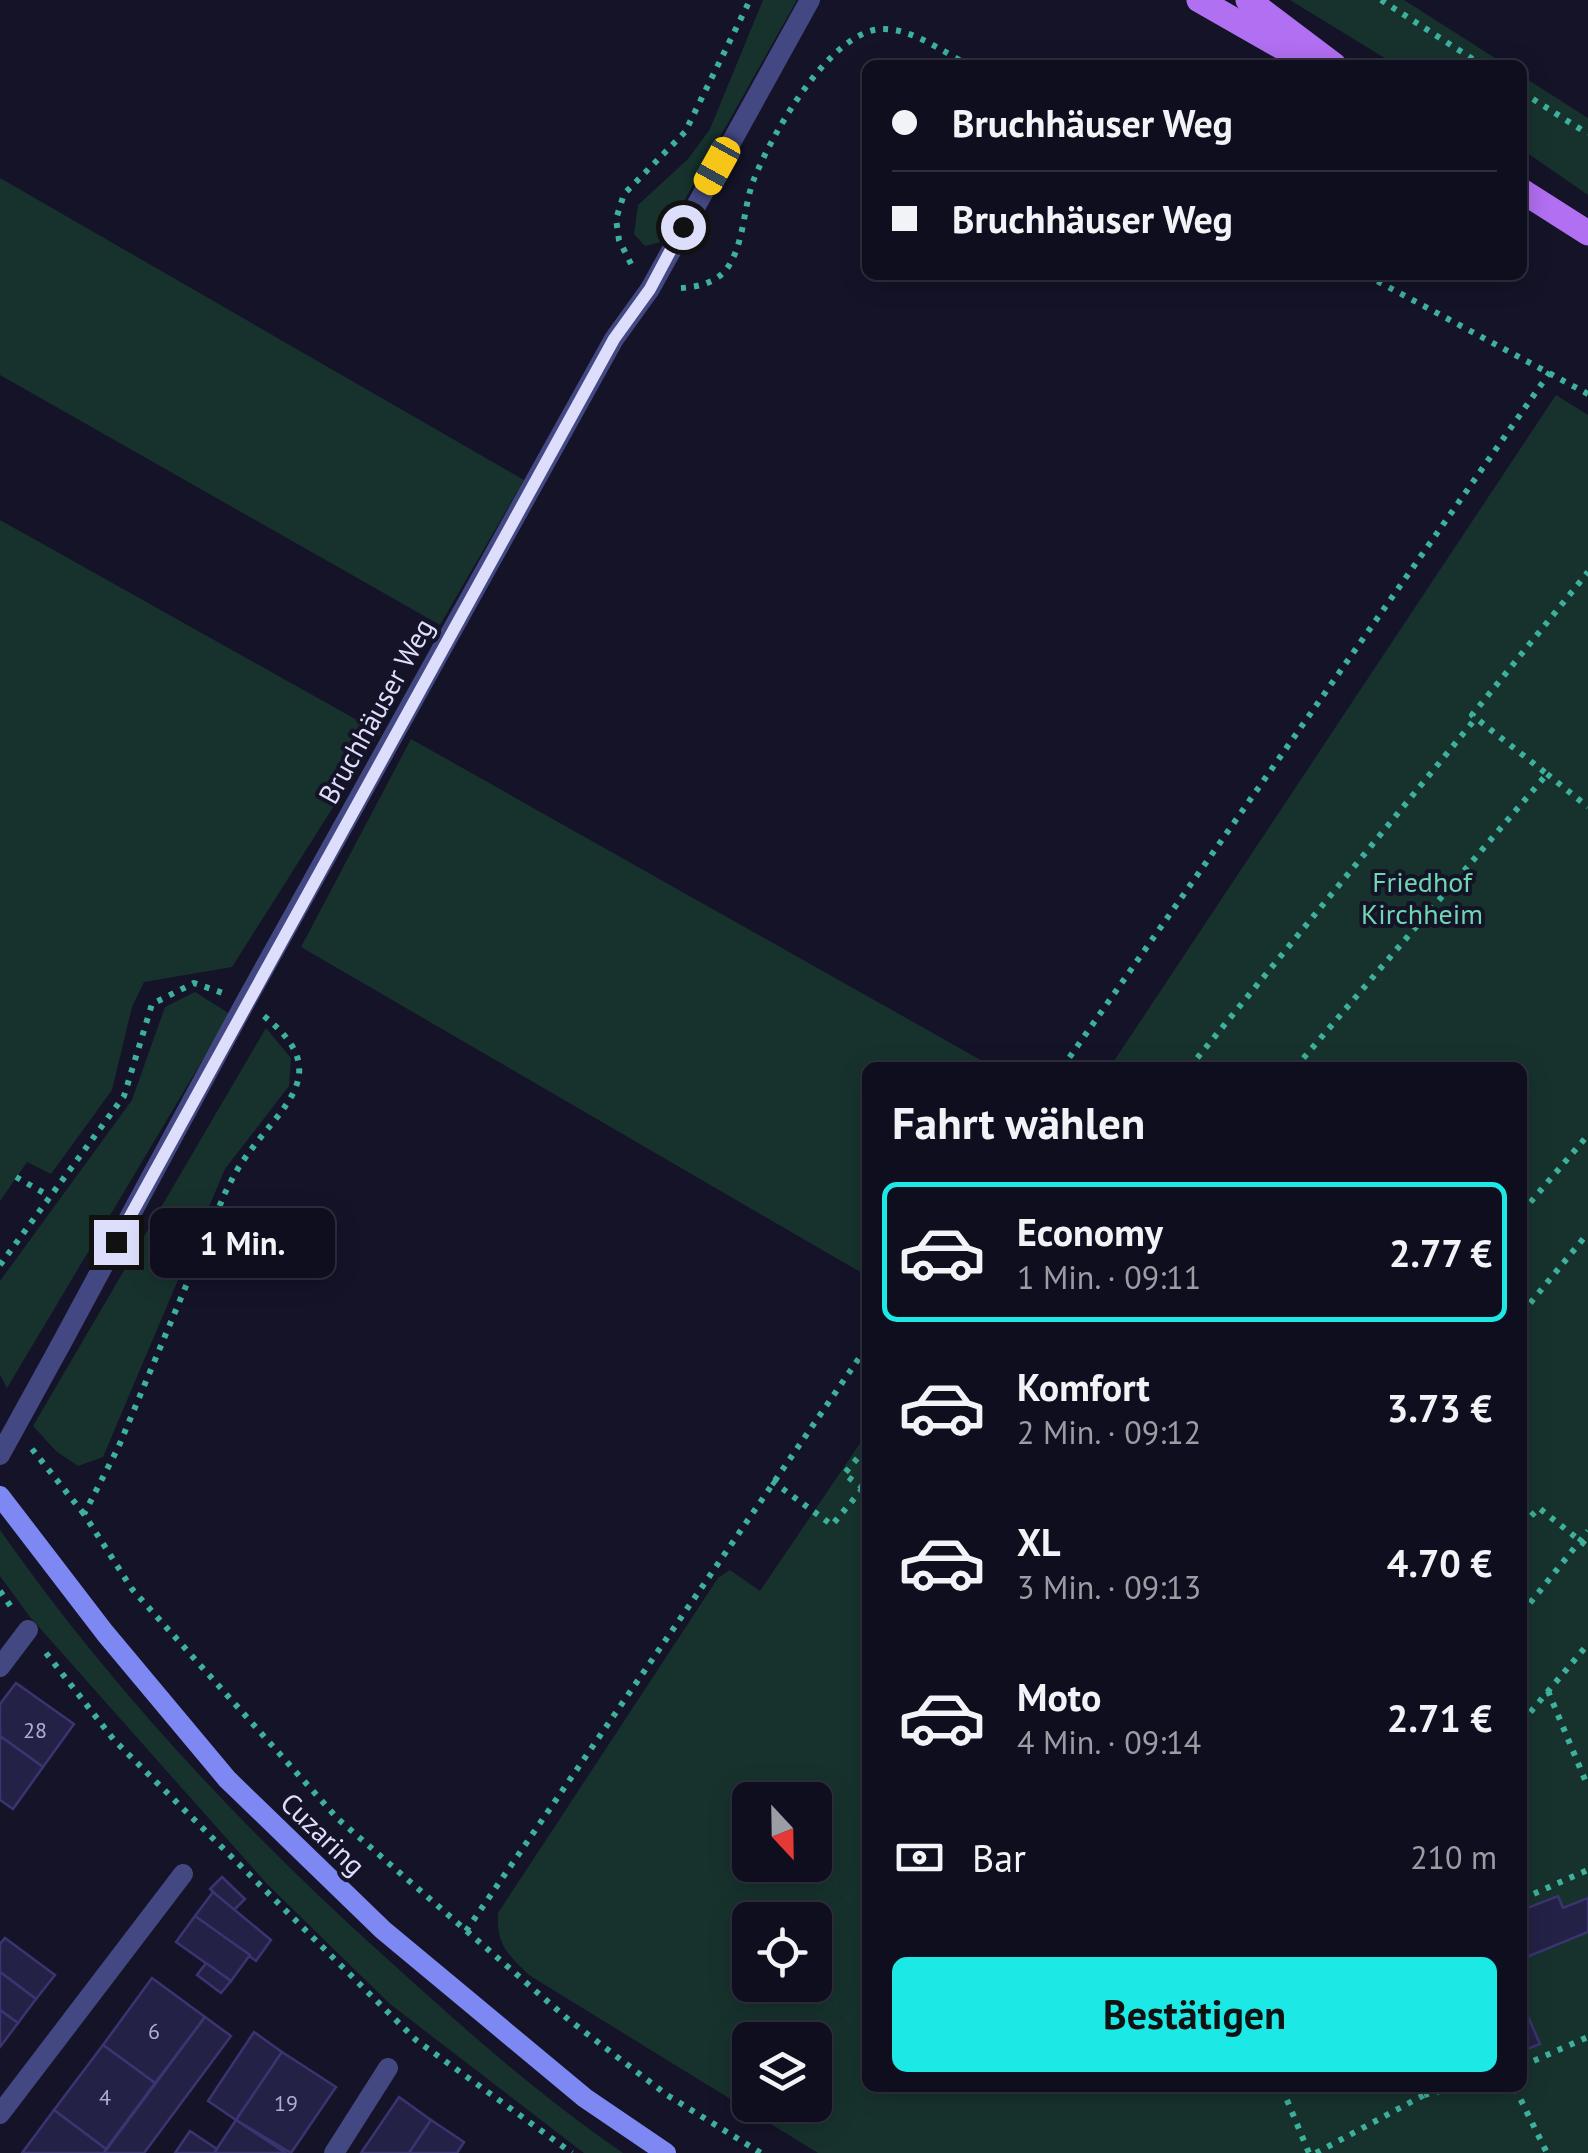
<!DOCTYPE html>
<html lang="de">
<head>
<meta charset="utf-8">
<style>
  :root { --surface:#0f0e1e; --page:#1d1c2b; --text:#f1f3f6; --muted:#9b9ca4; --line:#2f2e3c; --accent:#1ce9e5 }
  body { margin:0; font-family:"PT Sans",sans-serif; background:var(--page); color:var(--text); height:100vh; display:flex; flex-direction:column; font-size:38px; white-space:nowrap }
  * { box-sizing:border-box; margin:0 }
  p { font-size:32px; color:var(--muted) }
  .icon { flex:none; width:55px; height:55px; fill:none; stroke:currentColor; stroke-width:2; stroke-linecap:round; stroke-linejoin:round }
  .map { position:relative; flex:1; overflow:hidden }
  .details { position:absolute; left:862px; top:1062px; width:665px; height:1030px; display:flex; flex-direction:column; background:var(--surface); border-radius:15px; box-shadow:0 5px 25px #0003,0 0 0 2px var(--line) }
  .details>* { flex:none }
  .hud { position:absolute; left:862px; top:60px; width:665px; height:220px; border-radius:15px; box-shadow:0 5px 25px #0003,0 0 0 2px var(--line); display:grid; align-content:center; height:220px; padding:0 30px; background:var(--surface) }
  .needle { width:65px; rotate:158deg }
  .tools { position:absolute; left:732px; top:1782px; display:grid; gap:20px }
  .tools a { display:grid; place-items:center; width:100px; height:100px; border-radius:15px; background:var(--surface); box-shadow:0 5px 25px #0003,0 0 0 2px var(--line); font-size:50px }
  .end { position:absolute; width:45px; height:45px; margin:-22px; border:12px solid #ddddfc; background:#111; box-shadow:0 0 0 5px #111 }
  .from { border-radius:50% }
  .bubble { position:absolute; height:70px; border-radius:15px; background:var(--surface); box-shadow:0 5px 25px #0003,0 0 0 2px var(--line); font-size:32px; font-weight:600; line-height:70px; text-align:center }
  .car { position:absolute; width:30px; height:60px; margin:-30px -15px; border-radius:12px; box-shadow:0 0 8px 2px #0007; background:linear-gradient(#f5c518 24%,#345 0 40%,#f5c518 0 76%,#345 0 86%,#f5c518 0) }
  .hud b { display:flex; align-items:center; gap:35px; height:95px; font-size:38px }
  .hud b+b { border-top:2px solid var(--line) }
  .hud i { width:25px; height:25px; background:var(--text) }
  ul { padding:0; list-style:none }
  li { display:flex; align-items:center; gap:30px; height:140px; margin:0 20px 15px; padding:0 10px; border:5px solid transparent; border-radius:15px }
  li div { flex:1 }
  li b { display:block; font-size:38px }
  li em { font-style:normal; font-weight:600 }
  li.on { border-color:var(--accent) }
  li>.icon { width:90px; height:90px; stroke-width:1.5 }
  h2 { padding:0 30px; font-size:45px; line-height:120px }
  .pay { display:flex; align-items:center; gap:25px; height:110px; padding:0 30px; font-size:38px }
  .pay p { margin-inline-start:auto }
  .button { display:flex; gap:20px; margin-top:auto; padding:20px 30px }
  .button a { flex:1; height:115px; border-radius:15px; background:var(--accent); color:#111; font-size:40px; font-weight:600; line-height:115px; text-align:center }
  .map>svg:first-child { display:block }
  .green { fill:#17322d; fill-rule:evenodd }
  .building { fill:#242147; stroke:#3a3571; stroke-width:2.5 }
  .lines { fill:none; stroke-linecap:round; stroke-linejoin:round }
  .path { stroke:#3db19c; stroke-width:6; stroke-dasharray:5 8; stroke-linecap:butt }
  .street { stroke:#434882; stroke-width:20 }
  .secondary { stroke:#7e88f3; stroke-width:20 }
  .primary { stroke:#b16ff1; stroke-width:25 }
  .street-bridge { stroke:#434882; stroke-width:20 }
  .route { stroke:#ddddfc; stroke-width:12 }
  .labels { text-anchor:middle; stroke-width:8; stroke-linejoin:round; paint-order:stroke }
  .number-label { font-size:22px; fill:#afaecf }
  .street-label { font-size:28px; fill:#ddddfc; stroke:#141328 }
  .park-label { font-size:28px; fill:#6fd6b0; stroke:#141328 }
</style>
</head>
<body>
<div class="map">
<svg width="1588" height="2153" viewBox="0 0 1588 2153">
  <rect width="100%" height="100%" fill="#141328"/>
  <g class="green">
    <polygon points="763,0 797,0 661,242 645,246 634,234 638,205 688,159 710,129"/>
    <polygon points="1290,0 1404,0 1506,65 1396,65"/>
    <polygon points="1522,76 1588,118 1588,195 1523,150"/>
    <polygon points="0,178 524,480 440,625 0,375"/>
    <path d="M1556,395L1588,415V2153H818L529,1975C508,1955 496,1944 498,1913L718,1578L730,1570L760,1591L867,1433L868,2088H1522V1068L1110,1067ZM750,1800H815V1865H750ZM750,1920H815V1985H750ZM750,2040H815V2105H750Z"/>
    <polygon points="0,520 380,733 232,967 144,982 132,1007 112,1090 51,1174 27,1162 0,1201"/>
    <polygon points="411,739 993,1067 868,1068 867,1276 301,947"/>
    <polygon points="195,992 230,1014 7,1388 0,1375 0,1281 132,1100 165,1007"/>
    <polygon points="266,1028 291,1058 289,1086 225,1169 103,1457 78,1466 56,1451 33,1426"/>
    <path d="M0,1530C110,1687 242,1828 384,1956C461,2026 537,2094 623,2153H584L390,2004L267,1884L30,1617L0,1576Z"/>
  </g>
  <g class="building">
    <polygon points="16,1683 74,1724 43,1767 0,1736 0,1704"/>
    <polygon points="0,1736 43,1767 13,1809 0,1800"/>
    <polygon points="222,1877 245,1899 233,1911 210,1889"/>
    <polygon points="213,1892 271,1940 256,1961 195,1916"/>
    <polygon points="1558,1896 1563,1908 1588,1898 1588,1932 1522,1959 1522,1910"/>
    <polygon points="195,1916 250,1955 231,1981 176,1942"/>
    <polygon points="5,1938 55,1975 36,1999 0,1972 0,1944"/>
    <polygon points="206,1963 231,1981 221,1993 197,1975"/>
    <polygon points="0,1972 36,1999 18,2023 0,2010"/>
    <polygon points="152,1978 205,2017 155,2083 103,2045"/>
    <polygon points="1522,2003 1540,2044 1522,2051"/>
    <polygon points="0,2010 18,2023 0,2047"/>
    <polygon points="205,2017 231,2036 144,2153 104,2153"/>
    <polygon points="254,2032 282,2052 236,2120 208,2101"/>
    <polygon points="103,2045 155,2083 106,2149 54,2110"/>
    <polygon points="282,2052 336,2087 291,2153 236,2120"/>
    <polygon points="399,2097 431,2120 409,2153 361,2153"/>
    <polygon points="54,2110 106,2149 104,2153 22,2153"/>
    <polygon points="236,2120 286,2153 214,2153"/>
    <polygon points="431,2120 464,2142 457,2153 409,2153"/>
    <polygon points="190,2131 217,2149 214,2153 175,2153"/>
  </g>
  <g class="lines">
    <g class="path">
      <polyline points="1381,0 1482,65"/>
      <polyline points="1522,92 1588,134"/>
      <polyline points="631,264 619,240 616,219 624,194 685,132 750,0"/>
      <polyline points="1366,275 1588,394"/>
      <path d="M681,288C699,287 718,282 728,267C745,241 743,207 754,179C771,136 831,28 884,29C912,29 944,52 968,65"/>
      <polyline points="1547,774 1588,807"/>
      <path d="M264,1016C335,1073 283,1104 245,1158C237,1169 231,1181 225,1193L118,1448L84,1514L132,1589L338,1819L569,2020L667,2095L761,2153"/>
      <polyline points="1062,1068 1550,372"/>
      <polyline points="1189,1068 1476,718"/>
      <polyline points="1295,1068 1547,774 1472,715 1588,572"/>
      <polyline points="16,1177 49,1196"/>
      <polyline points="1522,1212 1588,1135"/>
      <polyline points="0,1265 124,1096 152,1004 194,983 223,993"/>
      <polyline points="1522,1313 1588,1233"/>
      <polyline points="32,1449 84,1514"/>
      <polyline points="772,1481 832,1525 863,1488 868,1491"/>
      <polyline points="863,1488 844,1474 868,1446"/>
      <polyline points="1522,1525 1539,1508 1588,1547"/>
      <polyline points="0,1591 14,1611"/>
      <polyline points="1522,1613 1588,1531"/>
      <polyline points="46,1653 114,1740 416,2040 572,2153"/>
      <polyline points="1548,1691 1588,1787"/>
      <polyline points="1522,1722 1588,1644"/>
      <polyline points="1522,1899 1588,1870"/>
      <polyline points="466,1931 868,1345"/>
      <polyline points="1522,2066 1588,2037"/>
      <polyline points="1282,2088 1309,2153"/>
      <polyline points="1515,2088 1547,2153"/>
      <polyline points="1424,2095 1451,2088"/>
      <polyline points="1316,2153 1424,2095 1421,2088"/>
    </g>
    <g class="street">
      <polyline points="60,1346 246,1001 614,339 650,289 810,0"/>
      <polyline points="0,1667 28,1630"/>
      <polyline points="0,2114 183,1874"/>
      <polyline points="334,2153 388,2068"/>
    </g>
    <polyline class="secondary" points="0,1496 105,1633 227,1779 383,1930 585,2098 666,2153"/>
    <g class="primary">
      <polyline points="1199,0 1313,65"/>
      <polyline points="1248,0 1334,65"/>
      <polyline points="1522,191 1588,233"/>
    </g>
    <polyline class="street-bridge" points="0,1455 60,1346"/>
  </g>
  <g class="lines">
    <polyline class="route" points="116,1242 614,339 650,289 683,227"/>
  </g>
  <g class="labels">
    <g class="number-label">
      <text x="35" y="1738">28</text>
      <text x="154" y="2039">6</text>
      <text x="105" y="2105">4</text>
      <text x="286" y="2111">19</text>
    </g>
    <g class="street-label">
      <text transform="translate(376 711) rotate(-61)" y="10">Bruchhäuser Weg</text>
      <text transform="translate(323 1834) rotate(44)" y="10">Cuzaring</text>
    </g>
    <g class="park-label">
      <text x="1422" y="892">Friedhof<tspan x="1422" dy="32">Kirchheim</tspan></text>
    </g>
  </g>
</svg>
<div class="tools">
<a><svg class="needle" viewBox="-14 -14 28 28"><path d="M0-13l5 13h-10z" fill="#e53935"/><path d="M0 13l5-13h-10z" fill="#9b9ca4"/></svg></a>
<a><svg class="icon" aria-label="locate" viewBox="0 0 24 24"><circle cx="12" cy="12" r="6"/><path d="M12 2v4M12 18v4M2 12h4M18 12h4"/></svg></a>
<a><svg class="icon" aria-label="layers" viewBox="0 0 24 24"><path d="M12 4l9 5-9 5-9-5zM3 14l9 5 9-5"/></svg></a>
</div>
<i class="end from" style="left:683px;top:227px"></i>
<i class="end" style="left:116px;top:1242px"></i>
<div class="bubble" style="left:150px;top:1208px;width:185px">1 Min.</div>
<i class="car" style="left:717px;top:166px;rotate:209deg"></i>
<div class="hud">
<b><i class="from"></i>Bruchhäuser Weg</b>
<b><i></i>Bruchhäuser Weg</b>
</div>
<section class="details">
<h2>Fahrt wählen</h2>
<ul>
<li class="on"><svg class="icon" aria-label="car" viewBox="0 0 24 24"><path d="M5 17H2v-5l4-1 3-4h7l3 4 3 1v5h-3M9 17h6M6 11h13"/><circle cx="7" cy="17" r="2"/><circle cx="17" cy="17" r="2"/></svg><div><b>Economy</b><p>1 Min. · 09:11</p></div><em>2.77 €</em></li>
<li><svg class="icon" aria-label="car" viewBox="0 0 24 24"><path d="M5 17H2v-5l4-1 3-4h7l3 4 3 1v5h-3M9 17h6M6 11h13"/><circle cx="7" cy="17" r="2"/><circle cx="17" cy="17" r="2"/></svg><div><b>Komfort</b><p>2 Min. · 09:12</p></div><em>3.73 €</em></li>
<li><svg class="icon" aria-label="car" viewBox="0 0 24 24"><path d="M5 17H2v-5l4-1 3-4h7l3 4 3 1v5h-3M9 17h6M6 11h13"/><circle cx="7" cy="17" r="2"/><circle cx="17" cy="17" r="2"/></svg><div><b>XL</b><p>3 Min. · 09:13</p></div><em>4.70 €</em></li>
<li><svg class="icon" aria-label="car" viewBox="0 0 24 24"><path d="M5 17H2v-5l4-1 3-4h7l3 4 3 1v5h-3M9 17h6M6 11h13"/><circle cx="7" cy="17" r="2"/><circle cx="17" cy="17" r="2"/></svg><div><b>Moto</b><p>4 Min. · 09:14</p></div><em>2.71 €</em></li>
</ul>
<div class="pay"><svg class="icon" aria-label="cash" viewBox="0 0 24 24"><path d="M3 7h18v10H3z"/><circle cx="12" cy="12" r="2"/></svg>Bar<p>210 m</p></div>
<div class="button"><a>Bestätigen</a></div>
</section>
</div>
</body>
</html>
